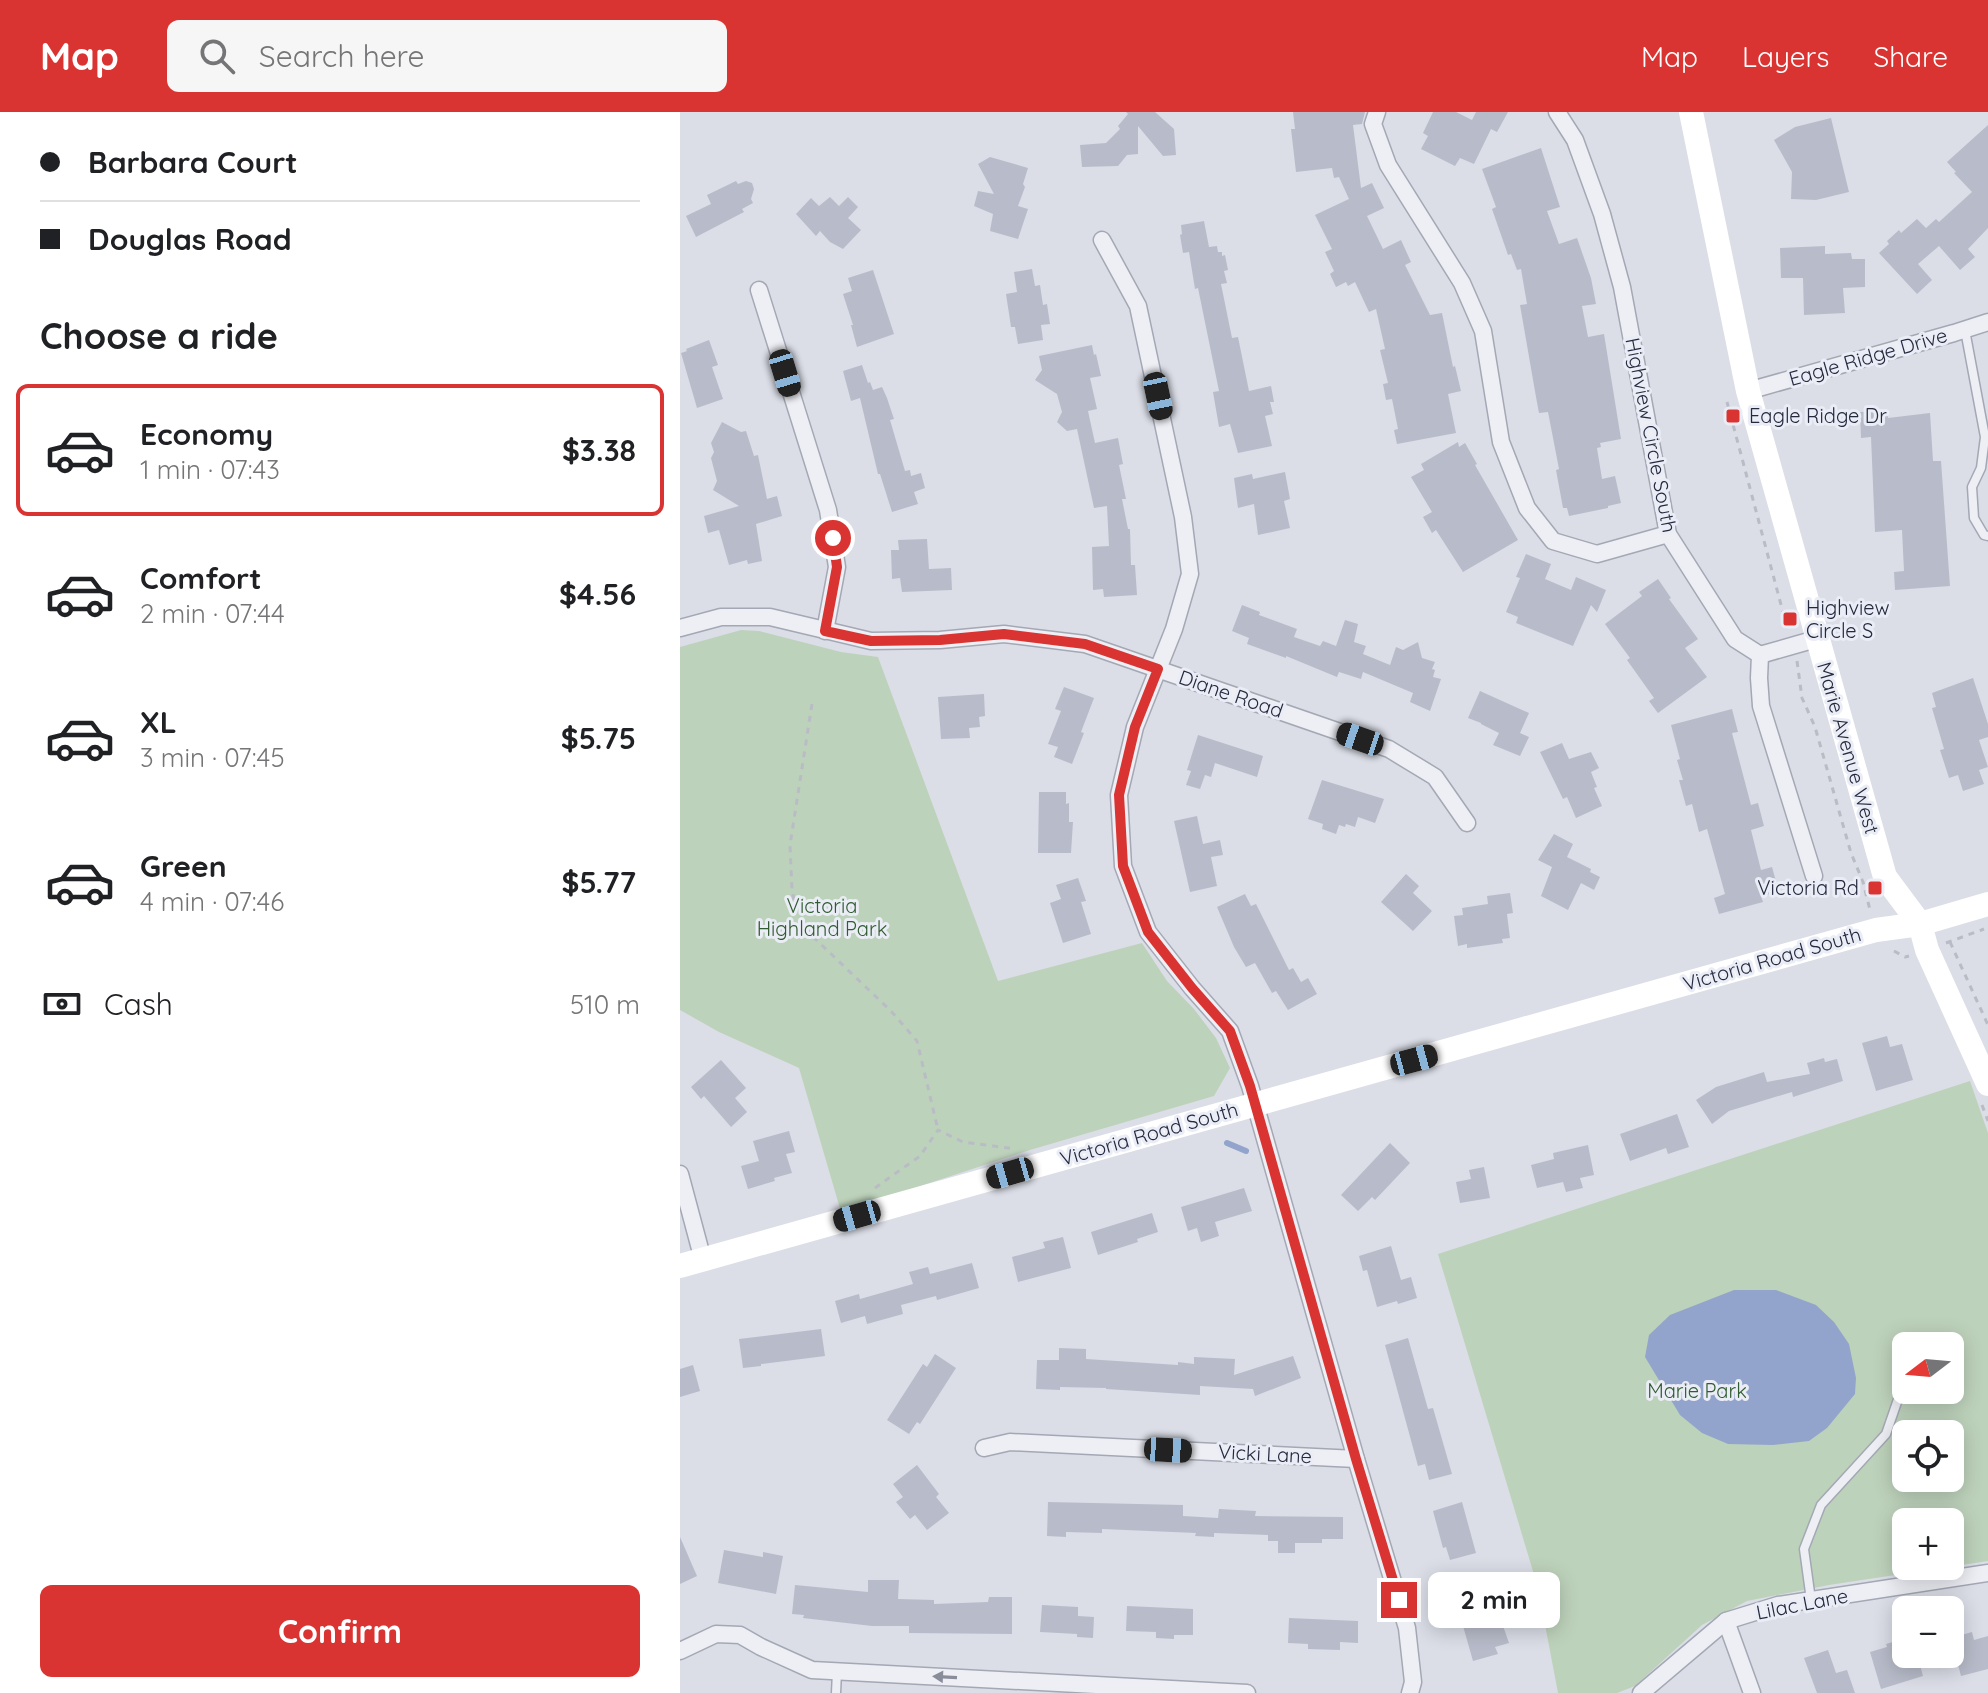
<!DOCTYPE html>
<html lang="en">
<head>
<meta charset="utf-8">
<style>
  :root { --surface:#fff; --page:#f6f6f6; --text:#202124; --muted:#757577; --line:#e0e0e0; --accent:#da3432 }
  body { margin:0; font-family:Quicksand,sans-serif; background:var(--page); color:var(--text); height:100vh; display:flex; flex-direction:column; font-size:30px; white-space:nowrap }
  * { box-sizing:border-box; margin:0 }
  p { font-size:26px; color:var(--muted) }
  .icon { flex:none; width:44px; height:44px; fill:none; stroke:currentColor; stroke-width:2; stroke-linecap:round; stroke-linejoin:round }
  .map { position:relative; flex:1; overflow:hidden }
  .details { display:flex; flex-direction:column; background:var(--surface); width:680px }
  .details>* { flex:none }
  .guide { display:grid; align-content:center; height:176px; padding:0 40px; background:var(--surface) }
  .needle { width:52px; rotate:254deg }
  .controls { position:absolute; left:1212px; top:1220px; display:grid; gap:16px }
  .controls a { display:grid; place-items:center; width:72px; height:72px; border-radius:12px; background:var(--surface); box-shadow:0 4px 20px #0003; font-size:40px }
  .end { position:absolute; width:36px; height:36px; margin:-18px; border:10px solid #da3432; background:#fff; box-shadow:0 0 0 4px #fff }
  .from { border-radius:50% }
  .bubble { position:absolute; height:56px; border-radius:12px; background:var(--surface); box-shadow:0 4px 20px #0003; font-size:26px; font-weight:700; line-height:56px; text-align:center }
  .car { position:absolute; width:24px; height:48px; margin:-24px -12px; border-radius:10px; box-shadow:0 0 6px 2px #0007; background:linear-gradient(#222 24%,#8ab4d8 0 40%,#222 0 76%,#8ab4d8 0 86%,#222 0) }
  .guide b { display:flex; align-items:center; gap:28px; height:76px; font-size:30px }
  .guide b+b { border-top:2px solid var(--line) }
  .guide i { width:20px; height:20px; background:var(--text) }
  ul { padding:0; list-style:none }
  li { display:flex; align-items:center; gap:24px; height:132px; margin:0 16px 12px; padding:0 24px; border:4px solid transparent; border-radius:12px }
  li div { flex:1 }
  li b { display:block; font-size:30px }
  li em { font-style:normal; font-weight:700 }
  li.selected { border-color:var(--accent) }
  li>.icon { width:72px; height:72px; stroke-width:1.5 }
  h2 { padding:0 40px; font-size:36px; line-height:96px }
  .pay { display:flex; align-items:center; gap:20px; height:88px; padding:0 40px; font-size:30px }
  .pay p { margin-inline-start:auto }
  .cta { display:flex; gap:16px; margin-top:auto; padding:16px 40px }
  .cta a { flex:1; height:92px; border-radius:12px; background:var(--accent); color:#fff; font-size:32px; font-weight:700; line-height:92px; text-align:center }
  header { display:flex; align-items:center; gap:48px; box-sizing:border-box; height:112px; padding:0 40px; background:var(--accent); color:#fff }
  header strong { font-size:38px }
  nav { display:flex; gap:44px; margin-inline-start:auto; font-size:28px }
  .search { width:560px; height:72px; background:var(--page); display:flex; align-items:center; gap:20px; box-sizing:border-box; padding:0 28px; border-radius:12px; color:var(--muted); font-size:30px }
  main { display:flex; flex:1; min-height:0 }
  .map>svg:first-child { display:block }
  .green { fill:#bdd2bb; fill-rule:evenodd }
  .water { fill:#92a4cb }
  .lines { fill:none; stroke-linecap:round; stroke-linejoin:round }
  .stream { stroke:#92a4cb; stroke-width:6 }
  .building { fill:#b8bcca }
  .lane-casing { stroke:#a4a8b4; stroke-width:11 }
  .street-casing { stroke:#a4a8b4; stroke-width:19 }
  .path { stroke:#b9bcc5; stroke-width:3; stroke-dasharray:6 6; stroke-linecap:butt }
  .lane { stroke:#eeeff5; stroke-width:8 }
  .street { stroke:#eeeff5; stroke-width:16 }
  .secondary { stroke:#fff; stroke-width:24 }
  .oneway { fill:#898c9a }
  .route { stroke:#da3432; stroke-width:10 }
  .poi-dot { fill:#da3432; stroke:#eaedf5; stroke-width:3 }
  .labels { text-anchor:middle; stroke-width:6; stroke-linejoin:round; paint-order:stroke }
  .street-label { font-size:20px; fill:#24293e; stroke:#eaedf5 }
  .poi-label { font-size:20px; fill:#24293e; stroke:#eaedf5; text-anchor:start }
  .park-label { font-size:20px; fill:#315b30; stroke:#eaedf5 }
</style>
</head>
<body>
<header>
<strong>Map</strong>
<div class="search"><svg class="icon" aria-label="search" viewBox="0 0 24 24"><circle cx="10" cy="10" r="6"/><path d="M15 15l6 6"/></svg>Search here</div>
<nav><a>Map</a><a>Layers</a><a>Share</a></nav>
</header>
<main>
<section class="details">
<div class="guide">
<b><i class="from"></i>Barbara Court</b>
<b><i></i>Douglas Road</b>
</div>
<h2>Choose a ride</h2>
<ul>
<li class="selected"><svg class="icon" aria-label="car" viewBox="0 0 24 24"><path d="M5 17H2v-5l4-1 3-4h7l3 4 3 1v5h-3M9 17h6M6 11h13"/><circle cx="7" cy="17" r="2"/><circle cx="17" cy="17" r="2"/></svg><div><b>Economy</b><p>1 min · 07:43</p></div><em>$3.38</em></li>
<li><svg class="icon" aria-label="car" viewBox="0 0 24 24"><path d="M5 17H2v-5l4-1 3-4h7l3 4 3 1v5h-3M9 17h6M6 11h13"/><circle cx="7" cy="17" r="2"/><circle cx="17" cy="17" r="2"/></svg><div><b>Comfort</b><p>2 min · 07:44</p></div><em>$4.56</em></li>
<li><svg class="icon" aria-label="car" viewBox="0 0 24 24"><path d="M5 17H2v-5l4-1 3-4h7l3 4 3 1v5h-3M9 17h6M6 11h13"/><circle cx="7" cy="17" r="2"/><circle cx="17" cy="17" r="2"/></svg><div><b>XL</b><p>3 min · 07:45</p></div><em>$5.75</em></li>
<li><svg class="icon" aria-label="car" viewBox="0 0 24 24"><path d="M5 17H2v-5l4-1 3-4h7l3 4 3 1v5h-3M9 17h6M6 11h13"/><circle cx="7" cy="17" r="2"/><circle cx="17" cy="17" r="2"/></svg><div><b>Green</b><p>4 min · 07:46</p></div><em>$5.77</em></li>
</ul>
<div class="pay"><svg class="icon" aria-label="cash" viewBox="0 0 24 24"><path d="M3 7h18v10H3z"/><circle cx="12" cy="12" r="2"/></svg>Cash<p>510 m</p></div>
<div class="cta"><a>Confirm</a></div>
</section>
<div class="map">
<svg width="1308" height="1581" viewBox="0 0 1308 1581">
  <rect width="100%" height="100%" fill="#dbdee7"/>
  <g class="green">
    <polygon points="61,518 79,519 161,540 198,545 318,869 462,831 487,869 514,897 536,926 550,956 534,984 350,1038 161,1100 119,956 39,920 0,898 0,535"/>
    <path d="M1290,969L1308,1021V1449L1149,1473L1067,1489L1022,1513L955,1574L937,1581H878L858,1476L758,1142ZM1226,1234H1270V1278H1226ZM1226,1322H1270V1366H1226ZM1226,1410H1270V1454H1226Z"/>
  </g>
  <polygon class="water" points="1054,1178 1096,1178 1136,1193 1154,1210 1169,1232 1176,1266 1175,1282 1147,1316 1129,1329 1093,1333 1048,1332 1022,1321 1000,1303 965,1245 969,1223 990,1203"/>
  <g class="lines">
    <polyline class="stream" points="547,1031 566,1039"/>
  </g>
  <g class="building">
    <polygon points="446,0 475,0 494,17 496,43 483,44 458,14 458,42 447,43 438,54 402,55 400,33 426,31 440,17 438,14 448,2"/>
    <polygon points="613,0 685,0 682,12 673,13 681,76 692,71 704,96 687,104 703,137 721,128 731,150 725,153 750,203 762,201 773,255 775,254 781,279 768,282 776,321 717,332 714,318 718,317 712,287 706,288 703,272 708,271 700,238 705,237 696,197 689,200 675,170 668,174 666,170 656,175 650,162 654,159 645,140 652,137 635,103 669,87 659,65 654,66 652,56 616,60 611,17 615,17"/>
    <polygon points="753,0 776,0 792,8 796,0 828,0 817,20 811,17 794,52 780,46 775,54 741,37 748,24 743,21"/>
    <polygon points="1151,6 1169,80 1136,88 1111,87 1112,60 1094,28 1115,15"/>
    <polygon points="1308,13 1308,116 1288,137 1295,145 1280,158 1259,134 1238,152 1252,168 1237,182 1199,141 1209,132 1207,129 1219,118 1221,121 1237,107 1246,116 1256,107 1259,110 1292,80 1274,61 1276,60 1267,50"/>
    <polygon points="861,36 880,95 867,99 879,132 897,126 911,166 916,192 902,194 908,225 924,222 941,327 920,331 921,335 917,336 922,367 935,364 941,391 928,394 928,396 889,404 887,396 883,396 876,358 879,357 868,300 859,301 856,285 840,193 847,192 841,157 837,158 831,142 828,143 812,97 816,95 802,57"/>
    <polygon points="310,45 348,56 343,72 345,75 338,94 348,97 338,127 310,119 313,102 294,94 298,79 314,82 298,52"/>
    <polygon points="56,69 58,72 66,69 72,71 74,77 71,87 73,91 62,97 64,100 16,125 6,104 31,92 27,83"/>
    <polygon points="150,85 159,94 168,85 178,95 168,106 181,118 163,137 150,130 140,119 136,124 116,102 131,86 139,94"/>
    <polygon points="524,109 529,135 537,134 538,140 542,140 542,144 545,143 548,158 544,159 547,171 541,172 552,226 558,225 569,279 591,274 594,290 590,290 593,302 585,304 592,334 558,341 550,312 539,315 533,280 539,279 518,176 515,177 509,140 503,141 500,123 502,122 501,113"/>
    <polygon points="1145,134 1145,142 1171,141 1172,147 1185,147 1185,175 1163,176 1165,201 1124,203 1123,166 1101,166 1100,136"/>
    <polygon points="352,157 355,174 360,173 363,193 367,192 370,212 361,213 363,228 338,232 335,215 331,215 326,182 337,180 334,160"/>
    <polygon points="193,158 214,222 177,235 171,213 173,213 163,182 172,179 168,166"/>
    <polygon points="29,228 38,253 32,255 43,287 17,296 1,241 7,239 6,237"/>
    <polygon points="412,233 414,243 416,242 421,264 410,266 417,297 408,299 415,331 438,326 443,352 439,353 446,387 442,387 448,417 450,417 451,453 455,453 457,483 424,485 423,477 413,478 412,435 429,434 427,394 414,396 397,317 387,319 377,310 382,300 377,282 355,268 362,258 359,244"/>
    <polygon points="182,253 188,271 190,270 193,278 202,275 207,286 214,307 210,308 225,359 230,358 231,364 241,361 245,376 234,380 238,392 212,400 200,362 198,362 180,286 171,289 163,259"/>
    <polygon points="1207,298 1208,306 1250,301 1253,349 1261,349 1270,474 1215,478 1214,460 1224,459 1222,418 1195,420 1191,325 1181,326 1180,300"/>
    <polygon points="42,310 61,320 66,319 74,344 78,343 87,387 97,384 102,404 76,412 82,449 68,452 67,448 49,453 39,418 28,421 24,404 59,394 33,378 37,369 31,346 34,340 31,331"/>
    <polygon points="778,330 779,335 785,331 797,352 795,353 838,428 783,460 756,418 752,421 743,405 752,400 731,365 744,358 741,352"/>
    <polygon points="605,360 610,387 604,389 610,416 578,423 574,392 558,396 554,366 572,362 573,367"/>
    <polygon points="247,427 249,457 271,456 272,478 222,480 220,466 212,467 211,438 219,438 218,428"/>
    <polygon points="846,442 871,452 865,467 891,478 896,465 926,478 917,500 911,493 893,534 836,511 838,505 826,500 840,466 836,465"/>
    <polygon points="978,467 991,486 989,487 1018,527 1005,536 1027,565 978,601 969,589 974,586 947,548 950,546 925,512 962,484 959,480"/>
    <polygon points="562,493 580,500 579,503 617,517 614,525 640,534 643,529 656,534 665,508 678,512 674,530 686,534 683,542 710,553 716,535 723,538 738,530 742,546 755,550 752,557 755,558 753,565 761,567 750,599 730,590 733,581 683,560 681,567 659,560 657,565 606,544 606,546 567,532 569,526 552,519"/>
    <polygon points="1293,566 1308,612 1308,625 1299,628 1308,655 1299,658 1304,672 1283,679 1278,663 1269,666 1260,638 1264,637 1252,596 1256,595 1252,581"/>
    <polygon points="384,575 414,586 401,620 404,621 392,652 374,645 378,635 368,632 381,599 375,597"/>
    <polygon points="800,579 849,601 840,621 849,625 840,644 813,633 819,621 801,612 801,611 788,606"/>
    <polygon points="304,582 305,604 299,605 300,615 289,616 290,626 261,627 258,585"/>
    <polygon points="1052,597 1058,620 1052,621 1071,693 1078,691 1084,714 1071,718 1081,758 1092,755 1099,780 1081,784 1083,790 1039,802 1034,786 1045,782 1027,717 1019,720 1012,692 1006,694 999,668 1003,668 997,648 1000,647 991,613"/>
    <polygon points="518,623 583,644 577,665 535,651 531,665 525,663 520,677 506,673 511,659 507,658"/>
    <polygon points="882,631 889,647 911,640 919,656 911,660 917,675 914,676 922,694 896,706 887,685 883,687 860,640"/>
    <polygon points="642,668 704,687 695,711 678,705 675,715 666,712 665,715 659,713 656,722 642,717 643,712 628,707"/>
    <polygon points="359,680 386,680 386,692 389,691 389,710 393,710 391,741 358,741"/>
    <polygon points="517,704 523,732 540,728 543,743 531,745 537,774 510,780 494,709"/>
    <polygon points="874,722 893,732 887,745 911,757 910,760 920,765 914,778 901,771 888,798 861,784 872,755 858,748"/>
    <polygon points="726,762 739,774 733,781 752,799 733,819 701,790"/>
    <polygon points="398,766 406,789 401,790 411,822 383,831 370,791 381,787 376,773"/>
    <polygon points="830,781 833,801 827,802 830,826 822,827 823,831 787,836 787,832 778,834 774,804 783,803 782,796 808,792 807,784"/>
    <polygon points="565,782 571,794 576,792 609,858 613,856 621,870 628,866 637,882 608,898 596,879 592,881 575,851 566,855 554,835 537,795"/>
    <polygon points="1207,924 1210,935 1222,932 1233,968 1196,979 1182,931"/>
    <polygon points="1144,946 1145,950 1157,947 1163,969 1113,985 1112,980 1049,999 1032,1012 1016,988 1036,975 1084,960 1087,970 1130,962 1127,951"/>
    <polygon points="41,948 66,976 55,986 67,1000 51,1015 24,984 21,987 11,975"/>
    <polygon points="997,1002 1009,1035 988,1042 986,1036 950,1049 940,1022"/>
    <polygon points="109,1019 115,1040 106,1042 112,1061 94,1066 95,1069 68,1077 61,1054 79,1049 73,1029"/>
    <polygon points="710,1031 730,1051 695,1088 692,1085 678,1099 661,1083"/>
    <polygon points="908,1033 914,1063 900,1066 903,1076 886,1080 883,1070 857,1076 851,1053 874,1047 873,1041"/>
    <polygon points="804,1055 810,1086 780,1091 776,1070 791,1067 789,1058"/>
    <polygon points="564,1076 572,1099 535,1110 539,1124 521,1130 517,1116 508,1119 501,1095"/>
    <polygon points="472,1101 478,1120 457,1127 458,1130 418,1143 411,1120"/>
    <polygon points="383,1125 391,1156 338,1170 332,1145 365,1136 363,1130"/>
    <polygon points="711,1134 721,1168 731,1165 737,1186 718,1192 717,1189 697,1195 687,1158 683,1159 679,1144"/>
    <polygon points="292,1151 299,1176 257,1188 256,1184 221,1193 223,1202 187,1212 185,1204 161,1211 155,1189 179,1182 180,1187 233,1172 229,1160 248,1155 250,1162"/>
    <polygon points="141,1217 145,1244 81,1252 81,1254 63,1256 59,1227"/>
    <polygon points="728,1226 748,1297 753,1296 772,1362 749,1368 745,1352 738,1354 705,1233"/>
    <polygon points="379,1236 406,1237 406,1247 498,1253 498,1250 514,1252 514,1245 555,1247 554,1263 613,1244 621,1266 575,1284 573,1277 520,1274 520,1283 426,1277 426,1276 380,1275 380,1278 356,1277 357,1248 379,1248"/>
    <polygon points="255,1242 276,1256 240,1312 237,1310 229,1322 207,1308 243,1252 247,1255"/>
    <polygon points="13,1253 20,1279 0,1285 0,1257"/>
    <polygon points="237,1353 259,1382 256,1385 269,1401 247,1418 235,1403 230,1407 216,1390 223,1385 213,1372"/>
    <polygon points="368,1390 503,1393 503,1404 538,1406 539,1397 576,1399 575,1404 663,1405 663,1427 642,1427 642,1431 615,1431 615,1441 598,1441 598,1429 588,1429 588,1423 534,1421 534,1425 515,1424 516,1421 422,1417 422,1421 386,1420 386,1425 367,1424"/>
    <polygon points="782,1390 796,1441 770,1448 766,1435 763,1436 753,1399"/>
    <polygon points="0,1425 17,1464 0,1472"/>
    <polygon points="44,1438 83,1445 83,1440 103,1444 96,1482 38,1471"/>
    <polygon points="188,1468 219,1468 218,1487 254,1488 254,1492 308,1490 309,1485 332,1485 332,1522 229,1521 229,1514 192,1514 123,1506 124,1503 112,1502 115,1473 188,1480"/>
    <polygon points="811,1480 829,1531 815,1535 818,1542 793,1549 781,1507 787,1505 782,1488"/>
    <polygon points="362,1493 398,1495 398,1504 414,1505 413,1526 397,1525 397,1522 360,1520"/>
    <polygon points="447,1494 513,1497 513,1523 494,1523 494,1527 476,1526 476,1520 446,1519"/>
    <polygon points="609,1506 678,1509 678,1531 660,1530 660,1538 628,1537 628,1532 608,1531"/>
    <polygon points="1292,1520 1294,1528 1308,1524 1308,1557 1281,1564 1271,1526"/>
    <polygon points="1226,1526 1226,1542 1237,1542 1243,1564 1201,1577 1190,1540 1207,1535 1206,1532"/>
    <polygon points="1148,1538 1156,1561 1167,1558 1175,1581 1137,1581 1124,1546"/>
  </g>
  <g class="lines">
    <g class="lane-casing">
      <g id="lane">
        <polyline points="1285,218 1305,325 1301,356 1292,375 1294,406 1304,423 1308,424"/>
        <polyline points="1131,1488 1124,1437 1141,1393 1206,1322 1225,1267"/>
        <polyline points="156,1581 157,1560"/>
      </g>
    </g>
    <g class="street-casing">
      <g id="street">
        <polyline points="697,0 693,12 708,53 782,171 803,219 821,330 847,396 873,429 917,442 988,422"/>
        <polyline points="877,0 895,28 922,102 942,175 988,422 1055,527 1080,543 1079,566 1081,594 1134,764"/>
        <polyline points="422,128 458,194 503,405 510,462 494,517 455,615 439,683 443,754 468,820 512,876 550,919 570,974 676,1347 727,1516 733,1570 730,1581"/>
        <polyline points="79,178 148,398 157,455 145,519"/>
        <polyline points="1068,279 1274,221 1308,210"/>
        <polyline points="0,516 41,505 90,505 191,529 260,528 324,522 405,532 709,637 755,665 787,711"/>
        <polyline points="1080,543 1136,527"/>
        <polyline points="0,1062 23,1148"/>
        <polyline points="304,1336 330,1330 676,1347"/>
        <polyline points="1046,1509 1072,1581"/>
        <polyline points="0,1539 36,1522 60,1523 81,1535 132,1558 567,1581"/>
        <polyline points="961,1581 1046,1509 1098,1493 1308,1461"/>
      </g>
    </g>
    <g class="path">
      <polyline points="1047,290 1108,519"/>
      <polyline points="1117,549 1122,586 1135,615 1171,741 1183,770 1190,798"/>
      <polyline points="132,592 110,733 112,778 116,798 129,821 211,899 237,929 258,1018"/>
      <polyline points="1270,830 1308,913"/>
      <polyline points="1266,831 1304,817"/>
      <polyline points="1214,839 1225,845 1229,844"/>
      <polyline points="1302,993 1308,1009"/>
      <polyline points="195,1076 240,1044 258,1018 283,1030 336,1037"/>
    </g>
    <use href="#lane" class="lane"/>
    <use href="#street" class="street"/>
    <g class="secondary">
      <polyline points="1011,0 1068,279 1205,765 1240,812 1247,838 1308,972"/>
      <polyline points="0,1154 1196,818 1240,812 1308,792"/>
    </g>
  </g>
  <defs><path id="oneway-solid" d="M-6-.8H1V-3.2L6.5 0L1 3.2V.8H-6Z" transform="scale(2)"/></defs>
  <use class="oneway" href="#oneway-solid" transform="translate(265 1565) rotate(-177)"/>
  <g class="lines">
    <polyline class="route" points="153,426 157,455 145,519 191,529 260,528 324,522 405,532 478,557 455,615 439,683 443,754 468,820 512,876 550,919 570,974 676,1347 719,1488"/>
  </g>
  <g class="poi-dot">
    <rect x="1045" y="296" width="16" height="16" rx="4"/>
    <rect x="1102" y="499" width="16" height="16" rx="4"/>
    <rect x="1187" y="768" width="16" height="16" rx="4"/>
  </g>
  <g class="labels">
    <g class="street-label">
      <text transform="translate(1188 245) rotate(-16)" y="7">Eagle Ridge Drive</text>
      <text transform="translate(971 323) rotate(79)" y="7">Highview Circle South</text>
      <text transform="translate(551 582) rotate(19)" y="7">Diane Road</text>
      <text transform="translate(1168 636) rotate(74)" y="7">Marie Avenue West</text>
      <text transform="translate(1092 847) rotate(-16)" y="7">Victoria Road South</text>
      <text transform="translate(469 1022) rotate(-16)" y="7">Victoria Road South</text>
      <text transform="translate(585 1342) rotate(3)" y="7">Vicki Lane</text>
      <text transform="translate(1122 1492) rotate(-11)" y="7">Lilac Lane</text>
    </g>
    <g class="poi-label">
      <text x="1069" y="311">Eagle Ridge Dr</text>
      <text x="1126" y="503">Highview<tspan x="1126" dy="23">Circle S</tspan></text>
      <text x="1179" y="783" text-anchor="end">Victoria Rd</text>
    </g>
    <g class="park-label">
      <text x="142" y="801">Victoria<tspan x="142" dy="23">Highland Park</tspan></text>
      <text x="1017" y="1286">Marie Park</text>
    </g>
  </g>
</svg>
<div class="controls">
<a><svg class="needle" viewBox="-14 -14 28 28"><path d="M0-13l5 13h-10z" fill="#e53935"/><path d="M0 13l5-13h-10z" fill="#757577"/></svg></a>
<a><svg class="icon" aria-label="locate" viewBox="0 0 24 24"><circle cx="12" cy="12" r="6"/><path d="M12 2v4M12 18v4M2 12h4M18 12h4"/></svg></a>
<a>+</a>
<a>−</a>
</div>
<i class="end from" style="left:153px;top:426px"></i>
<i class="end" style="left:719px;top:1488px"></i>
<div class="bubble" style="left:748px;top:1460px;width:132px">2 min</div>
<i class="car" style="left:105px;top:261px;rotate:163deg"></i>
<i class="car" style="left:478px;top:284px;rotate:168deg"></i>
<i class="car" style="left:680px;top:627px;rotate:289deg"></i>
<i class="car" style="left:734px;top:948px;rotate:75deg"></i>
<i class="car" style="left:330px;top:1061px;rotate:254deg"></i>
<i class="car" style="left:177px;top:1104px;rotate:254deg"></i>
<i class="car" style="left:488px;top:1338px;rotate:93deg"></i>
</div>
</main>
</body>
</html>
